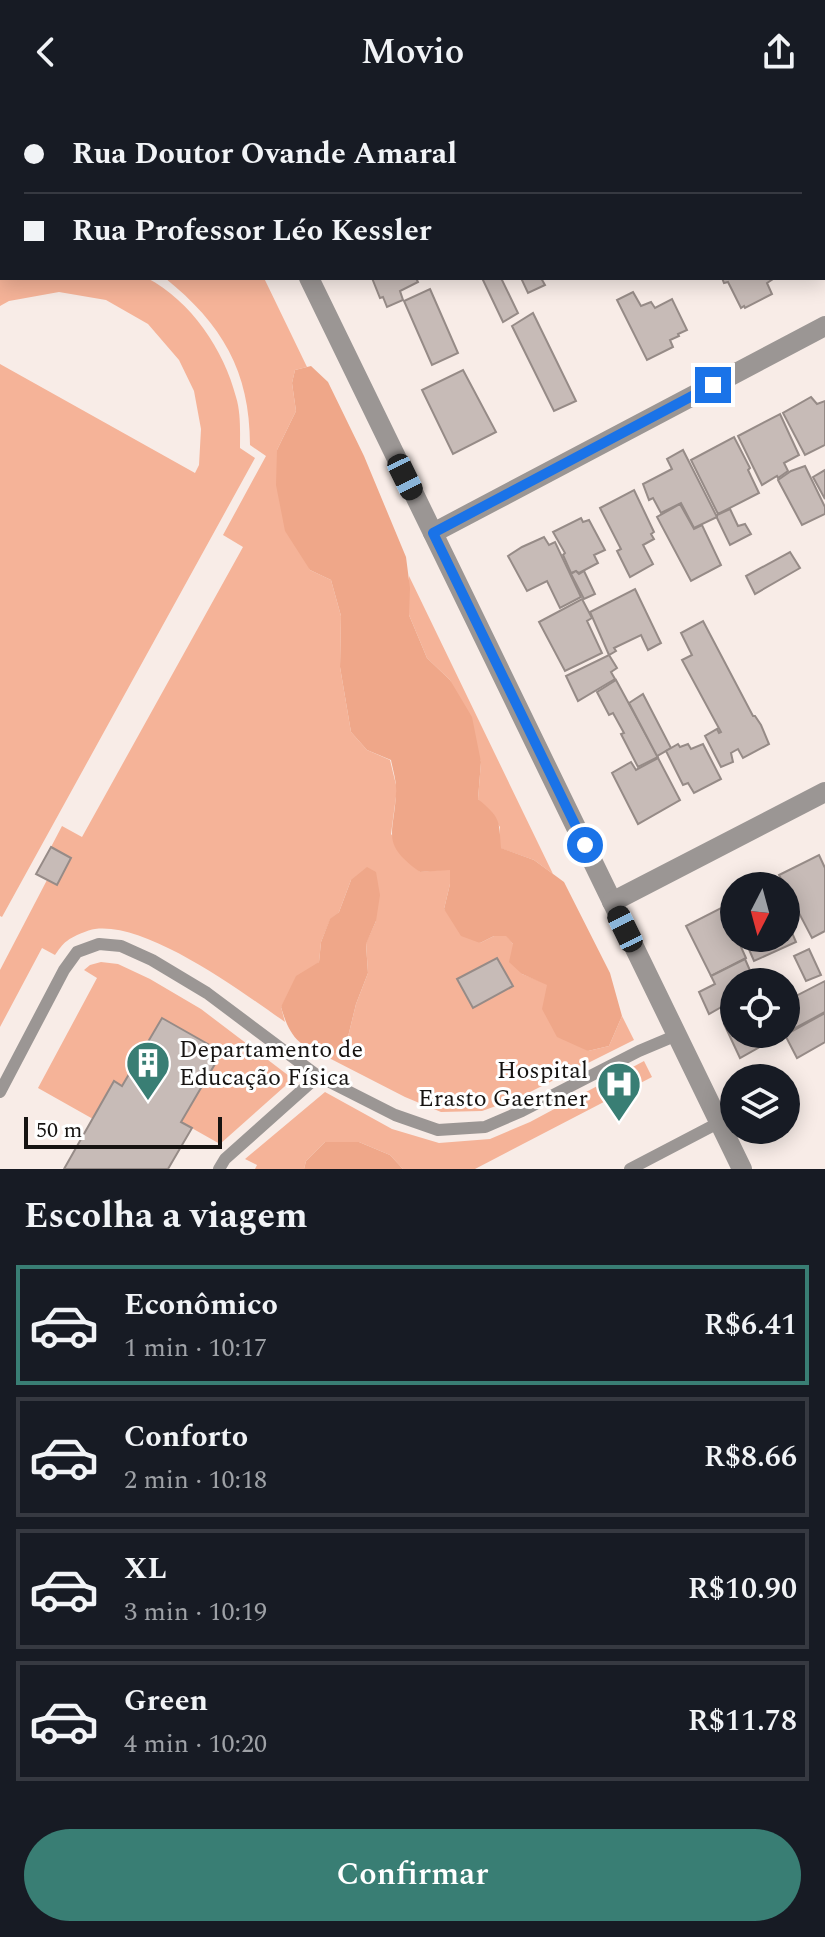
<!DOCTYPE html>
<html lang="pt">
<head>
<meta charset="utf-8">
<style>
  :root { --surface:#171b24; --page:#20242c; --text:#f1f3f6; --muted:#9ea1a6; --line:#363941; --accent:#397e74 }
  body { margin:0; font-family:Spectral,serif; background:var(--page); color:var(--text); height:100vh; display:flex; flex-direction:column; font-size:30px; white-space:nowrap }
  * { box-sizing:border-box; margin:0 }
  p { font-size:26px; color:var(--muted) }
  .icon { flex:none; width:44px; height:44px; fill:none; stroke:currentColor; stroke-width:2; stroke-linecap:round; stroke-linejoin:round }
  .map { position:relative; height:1065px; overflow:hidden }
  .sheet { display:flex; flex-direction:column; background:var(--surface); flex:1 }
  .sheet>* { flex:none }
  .hud { position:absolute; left:0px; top:0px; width:826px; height:176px; box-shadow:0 4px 20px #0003; display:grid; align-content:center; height:176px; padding:0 24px; background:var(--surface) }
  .needle { width:52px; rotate:186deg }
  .fabs { position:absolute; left:720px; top:768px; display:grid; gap:16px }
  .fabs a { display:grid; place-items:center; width:80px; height:80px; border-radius:50%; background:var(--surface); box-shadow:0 4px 20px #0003; font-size:40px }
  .scale { position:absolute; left:24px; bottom:20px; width:198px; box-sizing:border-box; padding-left:8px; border:4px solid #161311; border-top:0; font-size:22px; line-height:28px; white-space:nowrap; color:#161311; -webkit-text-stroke:6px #fff; paint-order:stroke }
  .end { position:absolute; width:36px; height:36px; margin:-18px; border:10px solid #1a73e8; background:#fff; box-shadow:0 0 0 4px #fff }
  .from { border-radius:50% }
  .car { position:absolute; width:24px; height:48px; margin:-24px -12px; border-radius:10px; box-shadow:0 0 6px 2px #0007; background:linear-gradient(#222 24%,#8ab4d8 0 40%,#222 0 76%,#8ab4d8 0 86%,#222 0) }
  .hud b { display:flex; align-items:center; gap:28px; height:76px; font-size:30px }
  .hud b+b { border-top:2px solid var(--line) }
  .hud i { width:20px; height:20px; background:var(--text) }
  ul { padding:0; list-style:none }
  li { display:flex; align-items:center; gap:24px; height:120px; margin:0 16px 12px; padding:0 8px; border:4px solid var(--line); border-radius:0px }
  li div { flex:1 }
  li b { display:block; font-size:30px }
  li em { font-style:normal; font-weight:600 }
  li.on { border-color:var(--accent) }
  li>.icon { width:72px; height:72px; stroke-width:1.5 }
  h2 { padding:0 24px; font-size:36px; line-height:96px }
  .primary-button { display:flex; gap:16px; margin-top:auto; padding:16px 24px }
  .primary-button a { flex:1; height:92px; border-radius:48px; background:var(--accent); color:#fff; font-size:32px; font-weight:600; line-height:92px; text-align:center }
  header { display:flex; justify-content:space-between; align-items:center; height:104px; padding:0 24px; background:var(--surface); font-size:36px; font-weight:600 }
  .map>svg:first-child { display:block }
  .green { fill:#f5b398 }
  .forest { fill:#efa789 }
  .building { fill:#c7bbb7; stroke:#968b87; stroke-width:2 }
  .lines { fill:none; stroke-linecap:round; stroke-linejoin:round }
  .service { stroke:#9b9694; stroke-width:12 }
  .minor { stroke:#9b9694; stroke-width:20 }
  .tertiary { stroke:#9b9694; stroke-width:20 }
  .route { stroke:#1a73e8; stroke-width:10 }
  .labels { text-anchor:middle; stroke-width:6; stroke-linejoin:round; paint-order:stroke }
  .poi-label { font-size:24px; fill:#161311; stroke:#fff; text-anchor:start }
</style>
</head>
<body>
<header><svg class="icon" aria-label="back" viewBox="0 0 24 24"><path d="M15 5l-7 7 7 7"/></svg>Movio<svg class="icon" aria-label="share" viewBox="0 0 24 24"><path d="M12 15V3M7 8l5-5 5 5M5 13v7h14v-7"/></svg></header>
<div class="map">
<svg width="825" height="1065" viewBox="0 0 825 1065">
  <rect width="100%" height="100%" fill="#f8ece7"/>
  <g class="green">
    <path d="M0,160H2V174H147C191,197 224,246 236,293C241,309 240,328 240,344L255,354L2,813L0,812V260L195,369L199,361L201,325L194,287L179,256L148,220L106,196L59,188L9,197L0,202Z"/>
    <path d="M165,174H264L307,263L295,266L292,279L296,307L277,346L310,466L331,476L341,512L340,563L351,628L367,646L390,656L397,685L391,730L420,768L450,765V780L444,805L480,839L494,832L506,831L513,840L522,870L547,880L588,947L609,942L622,912L634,936L518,994L482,1007L441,1008L405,993L329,954L346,941L356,900L368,869L366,839L376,817L351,776L339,808L330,816L321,838L319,858L281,903L285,918C242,888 148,818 95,825C88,826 73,832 67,837C62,840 58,847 55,851L42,844L0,923V866L47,776L71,754L51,743L62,722L82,733L243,443L223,431L266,352L250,341C250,267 222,220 165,174Z"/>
    <polygon points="409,472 553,770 534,756 500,744 500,723 478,695 481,658 450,576 427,554 409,511"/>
    <polygon points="101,858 118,860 150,875 201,905 293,975 220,1040 181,1018 222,948 162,914 122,982 114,978 93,1015 38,984 97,874 84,866 90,861"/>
    <polygon points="644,957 652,973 475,1065 403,1065 390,1051 359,1038 325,1038 306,1057 304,1065 255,1065 257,1061 245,1055 325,988 392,1025 439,1039 490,1035 530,1018"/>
  </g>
  <g class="forest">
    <path d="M311,262L328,278L364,352L406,453L410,484L409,511L427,554L450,576L472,613L481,658L478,695C500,714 499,714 501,744L534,756L564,778L610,869L622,912L609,942L588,947L557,933L542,905L547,881L522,870L509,858L513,840L506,832H494L480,839L461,832L444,805L450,780V766L420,768C380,739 394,731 396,689C397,678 393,667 391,656L367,646L351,628L340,563L341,512L331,476L310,466L285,427L276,381L277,346L296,307L292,279L295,266Z"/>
    <path d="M367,763L376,768L380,791L376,817L366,840L368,869L356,900L346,941L329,954C299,942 290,934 281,903L296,872L319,858L321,838L330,815L339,808L351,776Z"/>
    <polygon points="325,1038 359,1038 390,1051 403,1065 304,1065 306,1057"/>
  </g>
  <g class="building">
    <polygon points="461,0 512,0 513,2 462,2"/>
    <polygon points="372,174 416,174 418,178 400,187 403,196 387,203 383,193 380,194"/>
    <polygon points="482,174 501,174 518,209 503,218"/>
    <polygon points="521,174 541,174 545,181 528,189"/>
    <polygon points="722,174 772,174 773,175 767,179 772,190 745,204 744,202 741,204 728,178 724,179"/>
    <polygon points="430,185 458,249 432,261 404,197"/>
    <polygon points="633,188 641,202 651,198 655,204 672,195 687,226 678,230 679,232 670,236 673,243 647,256 617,196"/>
    <polygon points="533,209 576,297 554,307 512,222"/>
    <polygon points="463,266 496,328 453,350 422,286"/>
    <polygon points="811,293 817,300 825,297 825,341 805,351 783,309"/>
    <polygon points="780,310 799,351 784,359 788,367 778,374 777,372 762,381 738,332"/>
    <polygon points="734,333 750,364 748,366 759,389 718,410 691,356"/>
    <polygon points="683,346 717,413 694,424 681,399 661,409 653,394 649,396 643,380 672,365 667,355"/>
    <polygon points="805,362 825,403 825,410 802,421 778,376 791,367"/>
    <polygon points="825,366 825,395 813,373"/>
    <polygon points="634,386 654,428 651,430 654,435 643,441 653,460 630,473 617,447 621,445 600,404"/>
    <polygon points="680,400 694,425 702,421 721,461 691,477 657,413"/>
    <polygon points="730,405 738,422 745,420 751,430 730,441 717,414 717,411"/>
    <polygon points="581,414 583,418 589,416 605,446 594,451 598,459 579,469 576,467 571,469 563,451 565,449 553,428"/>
    <polygon points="544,433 549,441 555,438 581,493 560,504 547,477 527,487 508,452 522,443"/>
    <polygon points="790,448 800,464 755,490 746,472"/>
    <polygon points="576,467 579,470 584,467 595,490 584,495 571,470"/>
    <polygon points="635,485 661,539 648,546 641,531 614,544 616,547 609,551 590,508"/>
    <polygon points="582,495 592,514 587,517 602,549 565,567 539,518"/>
    <polygon points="703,517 753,612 755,612 761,621 769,640 743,654 738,645 731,649 733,658 721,663 705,632 717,625 719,629 721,628 682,556 692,551 681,529"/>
    <polygon points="609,551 617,564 611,568 615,575 578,597 566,572"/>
    <polygon points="616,576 658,653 638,663 621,630 624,629 613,609 609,611 597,588"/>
    <polygon points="643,590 671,644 657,652 629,599"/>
    <polygon points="678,640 680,643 688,640 691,645 703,640 721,675 694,689 688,679 683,681 666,647"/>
    <polygon points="658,654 680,696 638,720 612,669 631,658 636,666"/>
    <polygon points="51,743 71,754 57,781 36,770"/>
    <polygon points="819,751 825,764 825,827 812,834 779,771"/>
    <polygon points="723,803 734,827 734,834 737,834 746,854 711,872 686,822"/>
    <polygon points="786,815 796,838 754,857 744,834 786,834"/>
    <polygon points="809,845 821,871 806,877 794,852"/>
    <polygon points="497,854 513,882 473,904 457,875"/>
    <polygon points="745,855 755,878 734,878 734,900 726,904 725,901 709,910 699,888 715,880 711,872"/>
    <polygon points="825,877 825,908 786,929 786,897"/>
    <polygon points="734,901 734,930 783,930 740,954 724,920 733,915 728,904"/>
    <polygon points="825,909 825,938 797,954 785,931"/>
    <polygon points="162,914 222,948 181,1018 192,1024 168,1065 64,1065 114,977 122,982"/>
  </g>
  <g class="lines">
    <g class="service">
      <polyline points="0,988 64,866 77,848 99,840 121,842 152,856 207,889 318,972 395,1011 438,1026 485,1023 522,1007 639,947 677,931"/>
      <polyline points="219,1065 225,1055 318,972"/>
      <polyline points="630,1065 720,1018"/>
    </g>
    <g class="minor">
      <polyline points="744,0 745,2"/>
      <polyline points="298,2 302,0"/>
      <polyline points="824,155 825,157"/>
      <polyline points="433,429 742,1065"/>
      <polyline points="612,798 825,688"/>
    </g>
    <g class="tertiary">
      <polyline points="224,0 225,2"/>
      <polyline points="309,174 433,429 825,222"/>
    </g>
  </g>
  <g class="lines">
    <polyline class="route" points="585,741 433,429 713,281"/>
  </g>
  <defs>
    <g id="building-pin" transform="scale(2.3)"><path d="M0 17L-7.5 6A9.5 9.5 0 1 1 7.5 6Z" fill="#397e74" stroke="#fff"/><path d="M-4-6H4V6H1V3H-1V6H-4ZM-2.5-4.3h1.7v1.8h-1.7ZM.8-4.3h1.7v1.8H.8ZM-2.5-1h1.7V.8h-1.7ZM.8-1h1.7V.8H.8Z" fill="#fff"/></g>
    <g id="hospital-pin" transform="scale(2.3)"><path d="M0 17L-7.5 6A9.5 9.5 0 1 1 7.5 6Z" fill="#397e74" stroke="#fff"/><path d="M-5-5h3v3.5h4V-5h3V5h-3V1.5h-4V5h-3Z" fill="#fff"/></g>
  </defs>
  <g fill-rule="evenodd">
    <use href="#building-pin" x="148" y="959"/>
    <use href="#hospital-pin" x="619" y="980"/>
  </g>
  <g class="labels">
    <g class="poi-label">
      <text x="179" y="953">Departamento de<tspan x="179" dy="28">Educação Física</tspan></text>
      <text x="588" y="974" text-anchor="end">Hospital<tspan x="588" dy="28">Erasto Gaertner</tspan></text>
    </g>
  </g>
</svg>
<div class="fabs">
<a><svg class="needle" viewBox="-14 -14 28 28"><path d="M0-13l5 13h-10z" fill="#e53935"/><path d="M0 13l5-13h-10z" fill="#9ea1a6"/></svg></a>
<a><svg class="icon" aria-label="locate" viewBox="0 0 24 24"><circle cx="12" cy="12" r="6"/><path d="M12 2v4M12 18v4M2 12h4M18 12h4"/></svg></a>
<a><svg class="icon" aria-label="layers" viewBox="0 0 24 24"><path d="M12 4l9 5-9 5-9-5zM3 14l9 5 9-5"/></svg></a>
</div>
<div class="scale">50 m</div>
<i class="end from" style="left:585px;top:741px"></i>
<i class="end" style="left:713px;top:281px"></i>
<i class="car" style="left:405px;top:373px;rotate:154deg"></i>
<i class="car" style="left:625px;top:825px;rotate:334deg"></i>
<div class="hud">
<b><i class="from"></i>Rua Doutor Ovande Amaral</b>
<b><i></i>Rua Professor Léo Kessler</b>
</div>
</div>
<section class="sheet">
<h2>Escolha a viagem</h2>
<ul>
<li class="on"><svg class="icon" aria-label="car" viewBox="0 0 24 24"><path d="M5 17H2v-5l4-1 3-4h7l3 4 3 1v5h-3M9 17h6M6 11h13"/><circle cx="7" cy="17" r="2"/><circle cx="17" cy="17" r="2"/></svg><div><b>Econômico</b><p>1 min · 10:17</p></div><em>R$6.41</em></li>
<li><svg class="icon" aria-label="car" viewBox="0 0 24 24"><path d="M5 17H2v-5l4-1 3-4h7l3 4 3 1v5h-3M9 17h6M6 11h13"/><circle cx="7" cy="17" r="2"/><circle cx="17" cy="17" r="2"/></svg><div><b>Conforto</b><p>2 min · 10:18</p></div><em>R$8.66</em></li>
<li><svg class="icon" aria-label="car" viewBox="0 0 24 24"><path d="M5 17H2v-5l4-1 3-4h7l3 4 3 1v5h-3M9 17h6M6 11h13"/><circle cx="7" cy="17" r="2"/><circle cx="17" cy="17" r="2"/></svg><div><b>XL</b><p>3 min · 10:19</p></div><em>R$10.90</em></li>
<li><svg class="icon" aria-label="car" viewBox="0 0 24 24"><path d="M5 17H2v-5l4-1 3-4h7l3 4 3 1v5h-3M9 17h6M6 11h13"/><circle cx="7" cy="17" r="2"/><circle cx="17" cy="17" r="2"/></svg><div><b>Green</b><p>4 min · 10:20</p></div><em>R$11.78</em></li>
</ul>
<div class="primary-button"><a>Confirmar</a></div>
</section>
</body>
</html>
